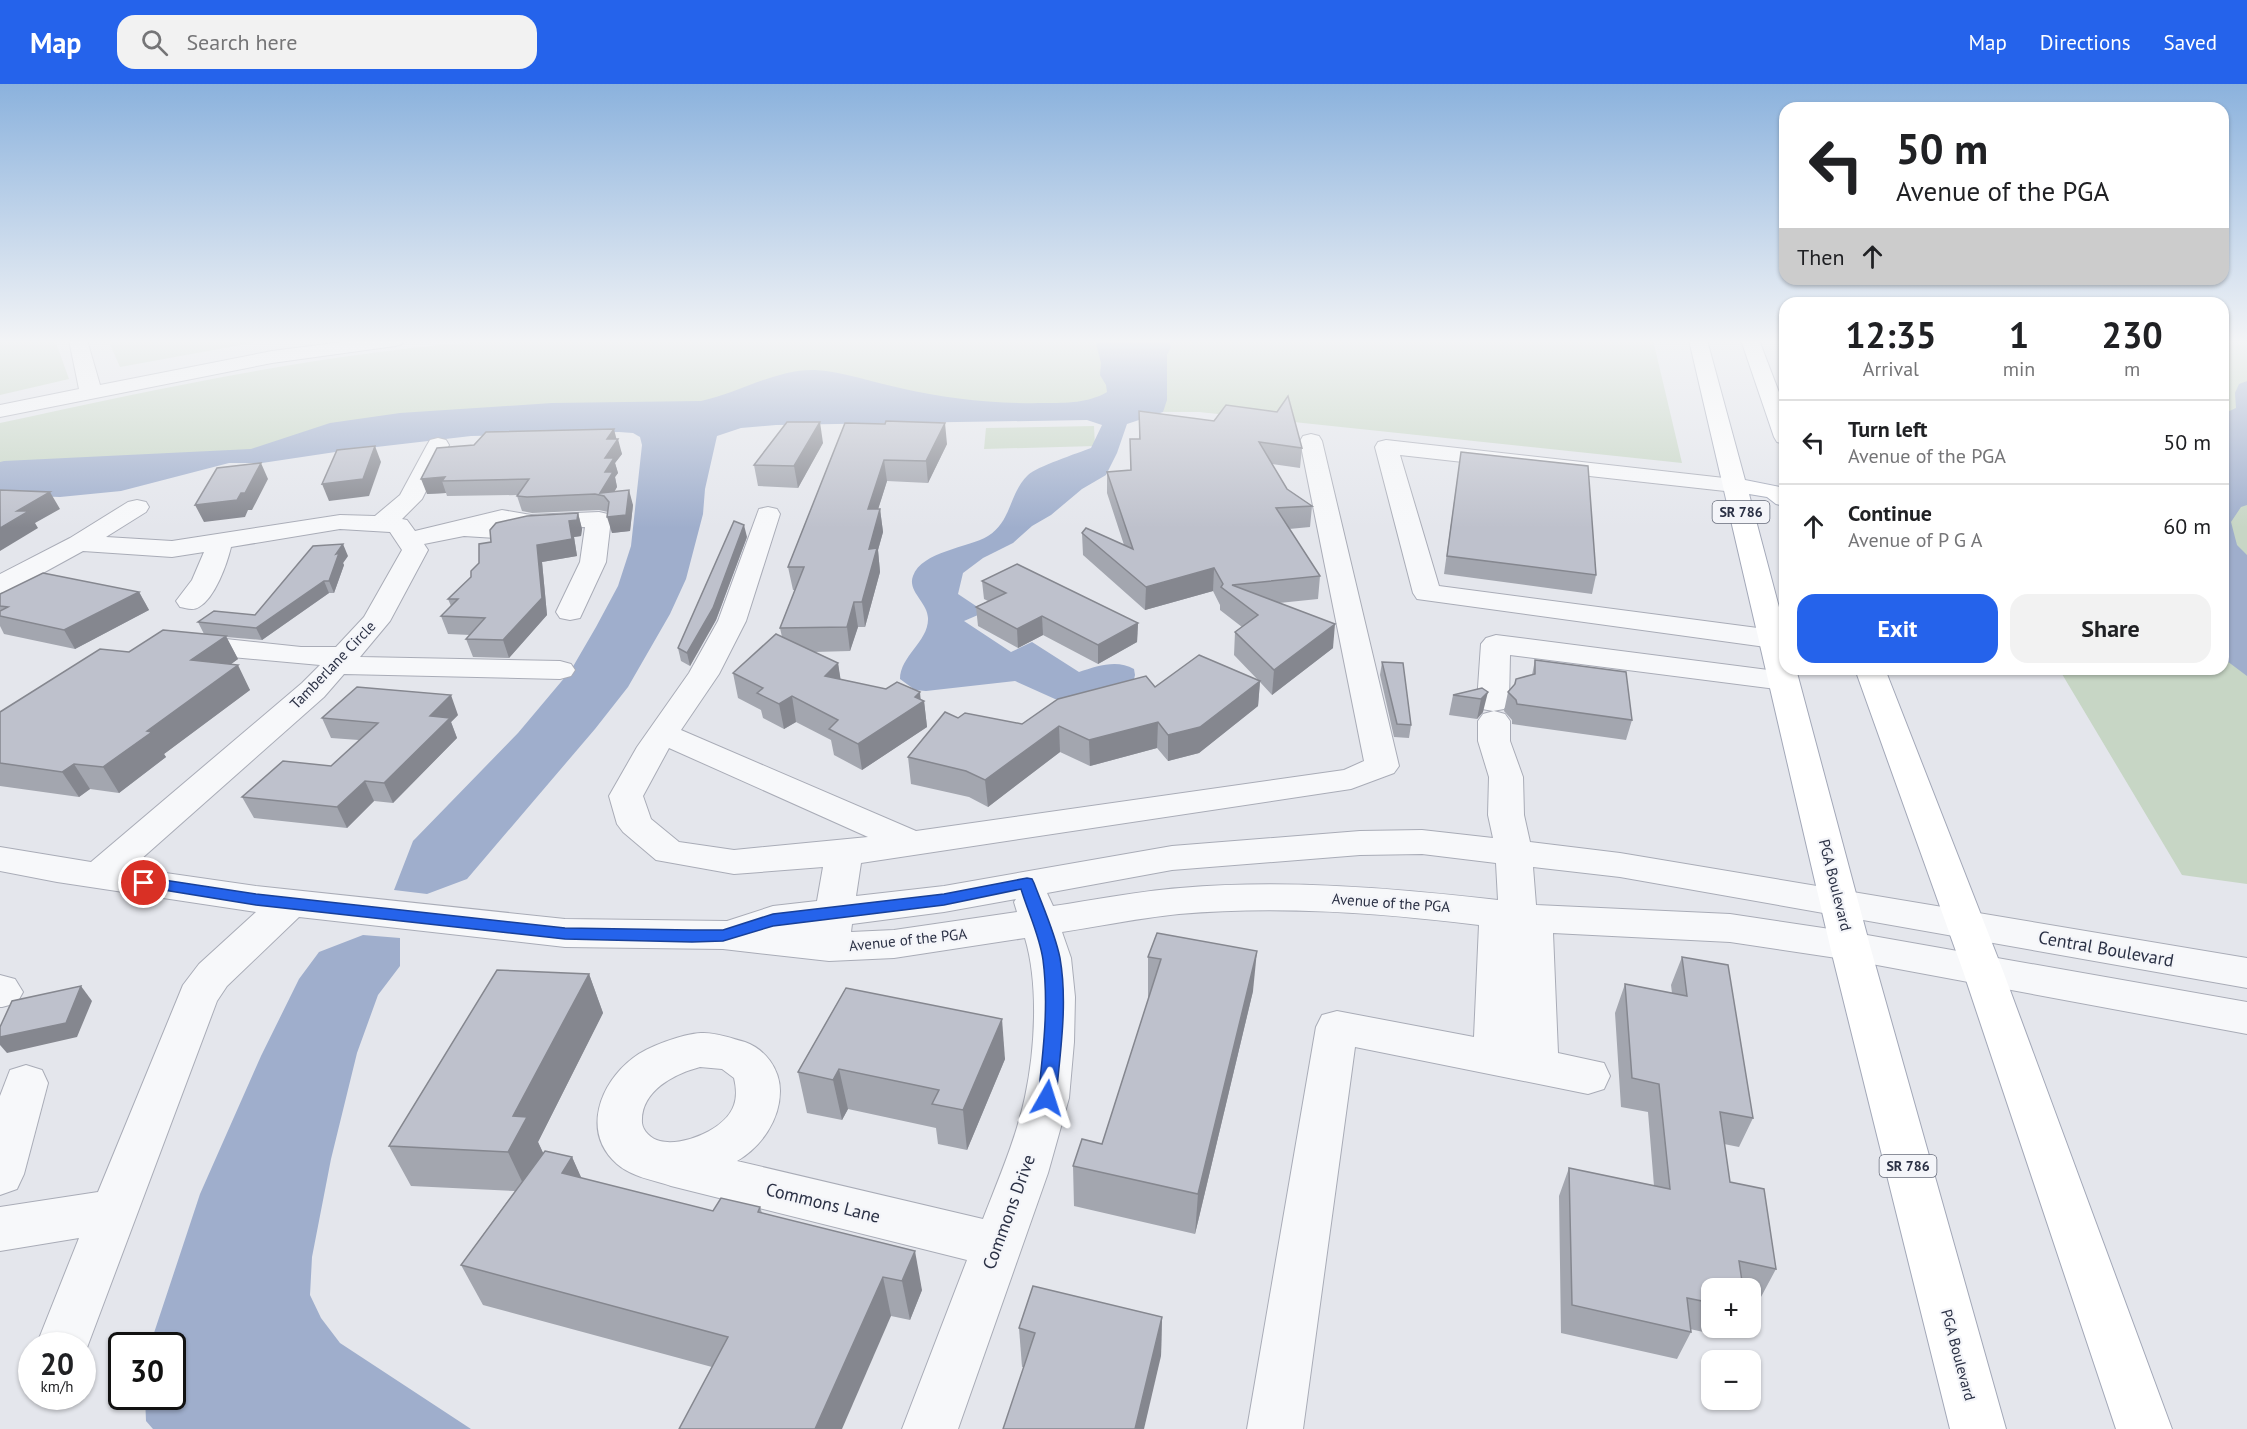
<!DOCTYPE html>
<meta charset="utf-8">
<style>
body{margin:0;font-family:"PT Sans",sans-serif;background:#f2f2f2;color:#202124;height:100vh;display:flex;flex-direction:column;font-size:22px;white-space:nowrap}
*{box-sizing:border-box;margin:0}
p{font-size:20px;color:#757577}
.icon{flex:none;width:33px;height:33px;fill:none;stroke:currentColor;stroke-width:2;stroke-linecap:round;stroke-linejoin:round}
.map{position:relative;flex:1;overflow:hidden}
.details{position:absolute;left:1779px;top:213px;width:450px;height:378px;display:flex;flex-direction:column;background:#fff;border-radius:18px;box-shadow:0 2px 4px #0004}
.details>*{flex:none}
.banner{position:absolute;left:1779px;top:18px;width:450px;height:183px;border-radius:18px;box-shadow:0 2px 4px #0004;background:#fff;color:#202124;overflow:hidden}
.tools{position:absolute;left:1701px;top:1194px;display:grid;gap:12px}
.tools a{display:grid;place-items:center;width:60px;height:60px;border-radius:12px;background:#fff;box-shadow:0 2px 4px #0004;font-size:30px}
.speed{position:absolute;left:18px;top:1248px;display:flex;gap:12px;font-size:30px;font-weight:700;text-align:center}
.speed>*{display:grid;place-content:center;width:78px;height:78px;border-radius:50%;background:#fff;box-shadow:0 2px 4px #0004;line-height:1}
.speed small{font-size:15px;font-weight:400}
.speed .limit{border:3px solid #111;border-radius:9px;background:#fff;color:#111}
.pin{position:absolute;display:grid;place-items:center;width:51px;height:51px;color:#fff;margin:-26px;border:3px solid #fff;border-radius:50%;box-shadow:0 2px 6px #0007}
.me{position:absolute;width:66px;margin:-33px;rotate:6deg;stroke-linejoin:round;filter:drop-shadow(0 0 4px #0008)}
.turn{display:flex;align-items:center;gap:21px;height:126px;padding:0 18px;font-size:27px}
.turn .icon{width:78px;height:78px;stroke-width:2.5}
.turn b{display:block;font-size:42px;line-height:51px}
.then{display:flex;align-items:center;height:57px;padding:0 18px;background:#0003;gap:12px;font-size:22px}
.eta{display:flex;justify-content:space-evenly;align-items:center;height:102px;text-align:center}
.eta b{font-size:36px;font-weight:700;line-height:42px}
.primary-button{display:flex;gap:12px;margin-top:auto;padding:12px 18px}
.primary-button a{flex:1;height:69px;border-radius:18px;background:#2563eb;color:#fff;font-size:24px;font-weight:700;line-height:69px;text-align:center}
.primary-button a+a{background:#f2f2f2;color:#202124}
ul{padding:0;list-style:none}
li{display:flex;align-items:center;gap:18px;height:84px;padding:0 18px;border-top:2px solid #e0e0e0}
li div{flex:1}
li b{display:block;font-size:22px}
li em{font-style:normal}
header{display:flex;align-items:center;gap:36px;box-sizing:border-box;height:84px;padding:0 30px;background:#2563eb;color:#fff}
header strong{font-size:28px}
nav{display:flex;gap:33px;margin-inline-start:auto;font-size:21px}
.search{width:420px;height:54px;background:#f2f2f2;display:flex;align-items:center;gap:15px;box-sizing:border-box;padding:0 21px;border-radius:18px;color:#757577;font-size:22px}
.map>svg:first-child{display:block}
.green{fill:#c7d6c5}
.water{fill:#9faecc}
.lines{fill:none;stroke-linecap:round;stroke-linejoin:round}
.minor-casing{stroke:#a9acb7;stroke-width:2}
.major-casing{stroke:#a3a8b8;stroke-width:2}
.minor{fill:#f7f8fa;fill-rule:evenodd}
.major{fill:#fff;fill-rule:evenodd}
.wall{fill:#a3a6af}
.shaded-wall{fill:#85878f}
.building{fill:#bec1cc;stroke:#85878f;stroke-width:1.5}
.route{fill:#2563eb;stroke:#184099;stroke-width:1.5}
.labels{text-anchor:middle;stroke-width:4.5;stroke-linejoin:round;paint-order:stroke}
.shield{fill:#f4f5f9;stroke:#676c7b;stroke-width:1.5}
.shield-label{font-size:14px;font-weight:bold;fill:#2b3145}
.street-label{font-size:15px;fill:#2b3145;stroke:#f4f5f9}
.near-street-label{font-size:18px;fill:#2b3145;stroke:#f4f5f9}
</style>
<header>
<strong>Map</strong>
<div class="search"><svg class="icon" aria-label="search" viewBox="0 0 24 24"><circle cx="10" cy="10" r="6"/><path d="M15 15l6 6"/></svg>Search here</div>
<nav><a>Map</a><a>Directions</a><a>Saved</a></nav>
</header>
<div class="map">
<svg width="2247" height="1345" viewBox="0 0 2247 1345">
<rect width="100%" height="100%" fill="#e4e6ec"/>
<g class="green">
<polygon points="0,256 55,256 69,295 0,311"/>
<polygon points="108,256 268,256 120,283"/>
<path d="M501,256H1653L1682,379L1199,328L788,327L332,357L0,406V339C165,303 332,267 501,256Z"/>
<polygon points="2223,256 2247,256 2247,800 2182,791 2059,585 2223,585"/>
<polygon points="1094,342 1095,362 984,365 986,344"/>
</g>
<g class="water">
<path d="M1106,256H1160L1169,259L1171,263L1167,271V316L1163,328L1127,340L1117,369L1106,391L1082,405L1051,431L1032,442L1013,459L983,474L963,489L958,510L985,528L964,537L1011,568L1032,558L1079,588C1097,582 1117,575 1134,585L1135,591L1133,600L1069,616L1055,615L1015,597L926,607L915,606L900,595C900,572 929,557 928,534C928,519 907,507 913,492C922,467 968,464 988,452C1012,437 1009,409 1028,391C1036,383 1078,369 1091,364L1102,341L1087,336L776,341L741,344L717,352L705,405L703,430L686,495L670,530L628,603L595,645L467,795L427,810L394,806L413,757L518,649L571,586L596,543L618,502L631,462L642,361L640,353L633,349L619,348L471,352L342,367L262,379H229L121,407L60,413L0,411V378L4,377L251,365L330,339L400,329L552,319L701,317C739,309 776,285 815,286C844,288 872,298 900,304C948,315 996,320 1045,319C1066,319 1089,319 1107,308L1106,301L1100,291L1101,279L1096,260Z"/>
<polygon points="2247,297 2247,421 2241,423 2231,438 2237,461 2247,471 2247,592 2223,574 2223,330 2236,324 2235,309 2239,300"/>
<polygon points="363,851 400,854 400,882 378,911 357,969 331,1075 312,1173 310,1211 321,1234 340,1259 471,1345 153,1345 146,1337 145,1313 172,1312 172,1262 150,1261 200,1110 261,972 299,895 319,868"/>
</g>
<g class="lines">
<defs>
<g id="minor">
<polygon points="69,256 87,256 100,301 272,267 358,256 404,256 402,260 395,262 272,279 0,333 0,321 79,305"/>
<path d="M1311,350L1319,352L1322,357L1399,682L1394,689L1351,705L861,779L856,812L944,802L1172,762L1360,747L1422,746L1493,754L1488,731L1489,693L1478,657V637L1483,630L1494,627L1505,630L1510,637V657L1523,693L1524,731L1530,758L1620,769L2247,874V904L1620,793L1533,783L1536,821L1730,830L1850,848L2247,918V950L1850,876L1730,858L1553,849L1558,969L1604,979L1610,992L1604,1005L1588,1010L1355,963L1303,1345H1247L1316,943L1322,931L1337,927L1474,953L1479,841C1380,829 1279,821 1179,830C1140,834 1101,842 1062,848L1071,874L1075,913L1074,958L1069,1014L1048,1089L958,1345H902L967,1176L671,1102C653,1096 632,1093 617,1080C581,1048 600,999 633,974C647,963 682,950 701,949C715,948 731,954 745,958C765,965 780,985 780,1007C780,1036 761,1063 737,1077L983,1135C998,1096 1016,1055 1025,1013C1035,966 1039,901 1025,854L894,874L829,877L723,865L565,863L299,833L227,902L217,917L82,1277V1262H36L79,1154L0,1167V1123L98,1108L183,901L199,880L256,828L57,798L0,787V763L91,778L302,599L320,581L188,569L178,566L173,560L178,554L188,551L301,563H336L364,533L402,466L390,448L340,445L231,463C227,480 215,514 199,523C193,527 186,524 180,523L176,517L192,496L204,468L172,473L83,467L10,507L0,509V490L70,454L128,418L137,416L146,418L149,423L146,428L106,453L172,457L340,431L375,432L400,411L427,361L430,356L438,354L446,356L449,361L422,415L402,435L407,436L415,447L502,426L531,431L599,428L608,430L611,435L606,478L580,534L570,536L560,534L556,528L580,478L585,443L534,445L496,454L464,452L424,460L428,466L390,537L360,573L560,577L571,580L575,586L571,592L560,595L344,590L324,613L131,784L256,802L565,835L727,837L773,822L817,817L823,783L734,790L656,776L623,748L617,740L609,712L637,663L689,589L718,537L759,425L768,423L777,425L780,430L746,537L719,590L681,646L916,747L1344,686L1364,677L1300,357L1303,352ZM669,664L868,753L734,766L679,758L651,735L643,712ZM1422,770L1496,779L1498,816C1392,804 1286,795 1180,804C1138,807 1095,816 1053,822L1047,809L1172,786L1360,771ZM1016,815L1014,818L1017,828L894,846L851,848L852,840L944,828ZM700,983L722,985L734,994C736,1002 737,1013 734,1021C726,1045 683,1063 660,1057C651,1055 643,1047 642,1039C640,1007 674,990 700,983Z"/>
<polygon points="1386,356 1742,396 1746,401 1742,406 1734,408 1400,371 1439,502 1773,546 1783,549 1785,559 1773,564 1417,515 1413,509 1375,363 1378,358"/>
<polygon points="1496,551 1784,588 1795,591 1799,597 1795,603 1784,606 1510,571 1509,618 1504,625 1493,627 1482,625 1477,618 1481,560 1486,554"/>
<polygon points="0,891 15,895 23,908 17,919 2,923 0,923"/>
<polygon points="26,981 42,986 48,999 24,1090 17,1105 0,1111 0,1012 10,986"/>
</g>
<g id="major">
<polygon points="1689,256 1707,256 1745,396 1785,404 1785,422 1776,420 1767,413 1749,410 1785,546 1785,585 1796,585 1870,862 2006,1345 1950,1345 1830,862"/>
<polygon points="1741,256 1759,256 1785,324 1785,360 1777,358 1774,353"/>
<polygon points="1855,585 1885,585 2003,887 2172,1345 2116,1345 1963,887"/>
</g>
</defs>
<use href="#minor" class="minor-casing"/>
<use href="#major" class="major-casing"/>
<use href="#minor" class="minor"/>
<use href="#major" class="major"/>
</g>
<g class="wall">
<polygon points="1139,327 1302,364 1300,384 1272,380 1287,405 1312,422 1310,443 1289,445 1320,492 1318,515 1279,519 1333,564 1272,611 1260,598 1258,622 1199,669 1168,677 1157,664 1090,682 1060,668 988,723 969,713 911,700 908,673 958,634 1022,640 1155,603 1258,596 1234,571 1235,548 1242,543 1220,526 1220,521 1213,507 1145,526 1083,471 1082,449 1124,461 1107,409 1107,388 1131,386 1130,355 1139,355"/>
<polygon points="845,339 947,360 928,399 887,397 878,425 880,425 883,448 878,466 880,488 865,543 858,543 850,567 814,568 838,579 840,595 924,617 927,643 862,686 834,671 831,656 796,638 784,645 763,634 761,626 738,614 733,589 782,553 780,544 795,506 793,506 788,483"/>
<polygon points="616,355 622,370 615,379 618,389 615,393 617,403 614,408 633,421 630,447 612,449 608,428 599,426 532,429 522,427 517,412 518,411 447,412 446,409 427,410 474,361"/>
<polygon points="823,359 798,404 758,402 754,381"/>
<polygon points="1461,368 1596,491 1592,510 1444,490"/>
<polygon points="578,429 582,445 581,452 574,453 577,472 542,478 547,531 509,574 473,573 466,555 470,551 448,550 441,532 451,522 448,515 471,493 491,458"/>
<polygon points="747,453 716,536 690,582 681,577 678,564"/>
<polygon points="348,472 343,479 344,481 334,509 329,509 262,556 226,553 238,575 231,580 250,606 164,670 166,673 119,709 90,705 79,713 0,702 0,628 129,568 204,550 198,538 255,531"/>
<polygon points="982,497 1138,539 1137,558 1098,580 1043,551 1018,564 978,542 976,523 988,517 984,515"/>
<polygon points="139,508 149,526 75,565 4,550 0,542 0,510"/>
<polygon points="1535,576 1632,636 1626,656 1512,640 1512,636 1504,627 1508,608 1514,601 1516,595 1532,591"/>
<polygon points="1382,578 1411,641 1409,654 1394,653 1380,591"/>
<polygon points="1482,604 1483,628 1477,635 1449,631 1453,611"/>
<polygon points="458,631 451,638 457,654 393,719 374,717 347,744 254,734 242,713 331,682 359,656 331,654 322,634"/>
<polygon points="1157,849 1253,907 1195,1150 1074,1122 1073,1082 1102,1060 1149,913 1148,913 1148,873"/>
<polygon points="1682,873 1753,1034 1739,1063 1724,1060 1730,1098 1776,1185 1761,1213 1750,1211 1750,1204 1712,1204 1712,1244 1736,1244 1730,1254 1690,1245 1691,1248 1677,1275 1561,1249 1559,1112 1569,1084 1654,1102 1648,1028 1621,1023 1615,929 1625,900 1672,909 1671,901"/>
<polygon points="589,890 603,929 538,1058 543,1069 572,1073 581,1094 713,1127 760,1123 762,1129 922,1206 910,1236 891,1232 712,1283 483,1221 461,1181 515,1107 411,1102 389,1062"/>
<polygon points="846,904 1005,975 967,1066 938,1060 936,1044 848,1025 842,1036 807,1029 798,988"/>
<polygon points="1162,1233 1161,1272 1022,1283 1019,1244"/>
</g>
<g class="shaded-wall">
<polygon points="820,338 823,359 798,404 794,382"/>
<polygon points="945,339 947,360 928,399 926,377"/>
<polygon points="614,345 617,357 618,355 622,370 615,379 618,389 615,393 617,403 608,418 604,412 600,409 605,388 607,355"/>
<polygon points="375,362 381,378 369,412 329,417 322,400"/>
<polygon points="884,376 887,397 871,448 868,425"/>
<polygon points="261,379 268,395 252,426 248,426 245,433 204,438 195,421"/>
<polygon points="445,393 442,397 446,409 427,410 421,395"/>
<polygon points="629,406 633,421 630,447 612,449 607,433"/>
<polygon points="50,408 60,425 35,439 38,444 0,467 0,444 17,427"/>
<polygon points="880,425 883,448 878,466 880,488 865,543 862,518 869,465"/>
<polygon points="578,429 582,445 581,452 574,453 577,472 542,478 547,531 509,574 503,556 537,461"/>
<polygon points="744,441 747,453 716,536 690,582 687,569"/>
<polygon points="343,460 348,472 343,479 344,481 334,509 329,497 336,470"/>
<polygon points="1214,484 1213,507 1145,526 1146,503"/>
<polygon points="324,497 329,509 262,556 256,544"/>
<polygon points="139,508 149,526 75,565 64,546"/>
<polygon points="854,518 858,543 850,567 847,543"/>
<polygon points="1042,532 1043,551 1018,564 1017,545"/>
<polygon points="1138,539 1137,558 1098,580 1098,561"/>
<polygon points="1335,540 1333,564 1272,611 1274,586"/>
<polygon points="226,552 238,575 204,600 191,576"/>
<polygon points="838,579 842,604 825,592"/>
<polygon points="238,581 250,606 164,670 166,673 119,709 103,683 147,647"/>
<polygon points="1260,597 1258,622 1199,669 1168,677 1168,651"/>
<polygon points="920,608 921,619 924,617 927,643 862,686 858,660 915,613"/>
<polygon points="1488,608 1483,628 1477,635 1481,615"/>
<polygon points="451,611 458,631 451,638 457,654 393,719 384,699 430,632"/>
<polygon points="792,612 796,638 784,645 779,620"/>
<polygon points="1158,638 1157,664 1090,682 1089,656"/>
<polygon points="1059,642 1060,668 988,723 985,696"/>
<polygon points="74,680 90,705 79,713 62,688"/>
<polygon points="365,697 374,717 347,744 337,723"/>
<polygon points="1257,867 1253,907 1195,1150 1198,1110"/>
<polygon points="589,890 603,929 538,1058 545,1073 527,1108 508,1068 513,1032"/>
<polygon points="81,902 92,917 77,953 7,969 0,961 0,953"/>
<polygon points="1002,935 1005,975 967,1066 963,1026"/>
<polygon points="839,985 848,1025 842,1036 833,996"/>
<polygon points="572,1073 590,1113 562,1089"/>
<polygon points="915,1167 922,1206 910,1236 902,1197"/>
<polygon points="883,1193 891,1232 842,1345 815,1345"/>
<polygon points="1162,1233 1161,1272 1144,1345 1135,1345"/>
</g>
<g class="building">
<polygon points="1288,312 1302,364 1259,358 1287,405 1312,422 1276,424 1320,492 1232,501 1335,540 1274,586 1235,548 1258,531 1221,503 1223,500 1214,484 1146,503 1082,449 1086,444 1133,465 1107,388 1131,386 1130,355 1140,355 1139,327 1214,337 1226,321 1277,328"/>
<polygon points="886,337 945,339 926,377 884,376 868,425 880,425 869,465 877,464 862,518 854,518 847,543 780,544 804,483 788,483 845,339 885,340"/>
<polygon points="787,338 820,338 794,382 754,381"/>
<polygon points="614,345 607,355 618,355 605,374 614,374 605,388 613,388 600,409 629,406 626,431 607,433 609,418 604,412 595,410 527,413 517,412 529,395 442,397 445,393 421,395 437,364 474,361 486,348"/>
<polygon points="375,362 363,395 322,400 337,366"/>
<polygon points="1461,368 1588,382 1596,491 1447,472"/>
<polygon points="261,379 245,409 241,409 237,416 195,421 217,384"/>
<polygon points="0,406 50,408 17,427 29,427 0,444"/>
<polygon points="578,429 577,436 569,437 572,455 537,461 542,514 503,556 466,555 485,534 441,532 458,515 448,515 471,493 471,487 479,479 479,460 491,458 490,446 496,439 527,432"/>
<polygon points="734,437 744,441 713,524 687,569 678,564"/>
<polygon points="343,460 336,470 339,469 329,497 324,497 256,544 198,538 214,527 255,531 313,462"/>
<polygon points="1017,480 1138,539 1098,561 1042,532 1017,545 976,523 1006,509 982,497"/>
<polygon points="43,489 139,508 64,546 0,532 0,527 8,523 0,522 0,510"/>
<polygon points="163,546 226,552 191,576 238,581 147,647 152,648 103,683 74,680 62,688 0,679 0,628 100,565 129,568"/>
<polygon points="776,550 838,579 825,592 886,605 897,598 920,608 915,613 924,617 858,660 829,645 838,636 792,612 779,620 757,609 763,604 733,589"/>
<polygon points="1199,571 1260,597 1200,643 1168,651 1158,638 1089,656 1059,642 985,696 966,687 908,673 945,628 958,634 965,629 1022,640 1058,615 1146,592 1155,603"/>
<polygon points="1535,576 1626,588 1632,636 1517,620 1516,616 1508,608 1515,600 1516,595 1535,590"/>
<polygon points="1382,578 1403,579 1411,641 1397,640"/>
<polygon points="357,603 451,611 430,632 450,634 384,699 365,697 337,723 242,713 283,677 331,682 378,639 322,634"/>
<polygon points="1482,604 1488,608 1481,615 1453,611"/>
<polygon points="1157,849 1257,867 1198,1110 1073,1082 1082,1055 1102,1060 1161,875 1148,873"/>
<polygon points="1682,873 1728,881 1753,1034 1720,1028 1730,1098 1764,1105 1776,1185 1739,1177 1743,1204 1712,1204 1712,1219 1687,1214 1691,1248 1572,1221 1569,1084 1670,1105 1659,1000 1632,994 1625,900 1687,912"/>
<polygon points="497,886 589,890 513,1032 527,1033 508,1068 389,1062"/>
<polygon points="81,902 66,939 0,953 0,943 12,917"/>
<polygon points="846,904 1002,935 963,1026 932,1020 939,1006 839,985 833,996 798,988"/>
<polygon points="545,1067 572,1073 562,1089 713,1127 721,1114 760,1123 758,1128 915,1167 902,1197 883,1193 815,1345 679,1345 728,1253 461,1181"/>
<polygon points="1033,1202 1162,1233 1135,1345 1003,1345 1035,1249 1019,1244"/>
</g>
<linearGradient id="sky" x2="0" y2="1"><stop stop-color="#8bb2dd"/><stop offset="0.58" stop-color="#f3f4f6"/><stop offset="1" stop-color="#f3f4f6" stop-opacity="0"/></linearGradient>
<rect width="2247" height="444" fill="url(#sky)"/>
<path class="route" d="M144,793L256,810L565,844L692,846H723L773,830L944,810L1027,794L1032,795L1034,799C1043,823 1055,849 1060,874C1068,920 1060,969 1056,1014L1053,1020L1047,1022L1040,1020L1038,1014C1043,969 1049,922 1043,876C1040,853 1028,828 1021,805L944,821L773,842L723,857L692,858L565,855L256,821L139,802L136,799L139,795Z"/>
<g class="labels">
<g class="shield">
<rect x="1712.5" y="417" width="57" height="22" rx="4.5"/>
<rect x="1879.5" y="1071" width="57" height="22" rx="4.5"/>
</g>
<g class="shield-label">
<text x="1741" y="433">SR 786</text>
<text x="1908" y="1087">SR 786</text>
</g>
<g class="street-label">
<text transform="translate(333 581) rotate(-46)" y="5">Tamberlane Circle</text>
<text transform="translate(1835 801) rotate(76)" y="5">PGA Boulevard</text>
<text transform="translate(1391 819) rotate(4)" y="5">Avenue of the PGA</text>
<text transform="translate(908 856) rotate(-6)" y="5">Avenue of the PGA</text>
<text transform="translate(1958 1271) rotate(75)" y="5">PGA Boulevard</text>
</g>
<g class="near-street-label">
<text transform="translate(2106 865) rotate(10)" y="6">Central Boulevard</text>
<text transform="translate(823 1119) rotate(14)" y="6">Commons Lane</text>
<text transform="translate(1009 1128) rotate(-70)" y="6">Commons Drive</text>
</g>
</g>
</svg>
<div class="tools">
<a>+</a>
<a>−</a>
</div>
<div class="speed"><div>20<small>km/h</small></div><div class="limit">30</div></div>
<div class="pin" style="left:144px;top:799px;background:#d93025"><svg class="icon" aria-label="arrive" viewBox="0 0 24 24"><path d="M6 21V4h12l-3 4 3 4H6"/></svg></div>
<svg class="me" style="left:1047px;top:1014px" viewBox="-20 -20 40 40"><path d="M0-17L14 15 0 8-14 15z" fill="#2563eb" stroke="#fff" stroke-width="4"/></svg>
<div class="banner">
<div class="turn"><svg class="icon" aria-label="left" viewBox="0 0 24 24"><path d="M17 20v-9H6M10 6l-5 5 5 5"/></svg><div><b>50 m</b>Avenue of the PGA</div></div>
<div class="then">Then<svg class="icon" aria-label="ahead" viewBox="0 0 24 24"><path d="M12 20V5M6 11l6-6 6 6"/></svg></div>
</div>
<section class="details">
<div class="eta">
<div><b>12:35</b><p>Arrival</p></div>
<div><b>1</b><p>min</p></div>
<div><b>230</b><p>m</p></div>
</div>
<ul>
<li><svg class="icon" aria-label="left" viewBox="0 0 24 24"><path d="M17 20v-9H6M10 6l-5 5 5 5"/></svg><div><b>Turn left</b><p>Avenue of the PGA</p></div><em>50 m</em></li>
<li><svg class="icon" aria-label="ahead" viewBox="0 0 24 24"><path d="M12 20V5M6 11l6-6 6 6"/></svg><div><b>Continue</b><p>Avenue of P G A</p></div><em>60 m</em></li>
</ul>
<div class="primary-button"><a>Exit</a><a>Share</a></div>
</section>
</div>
